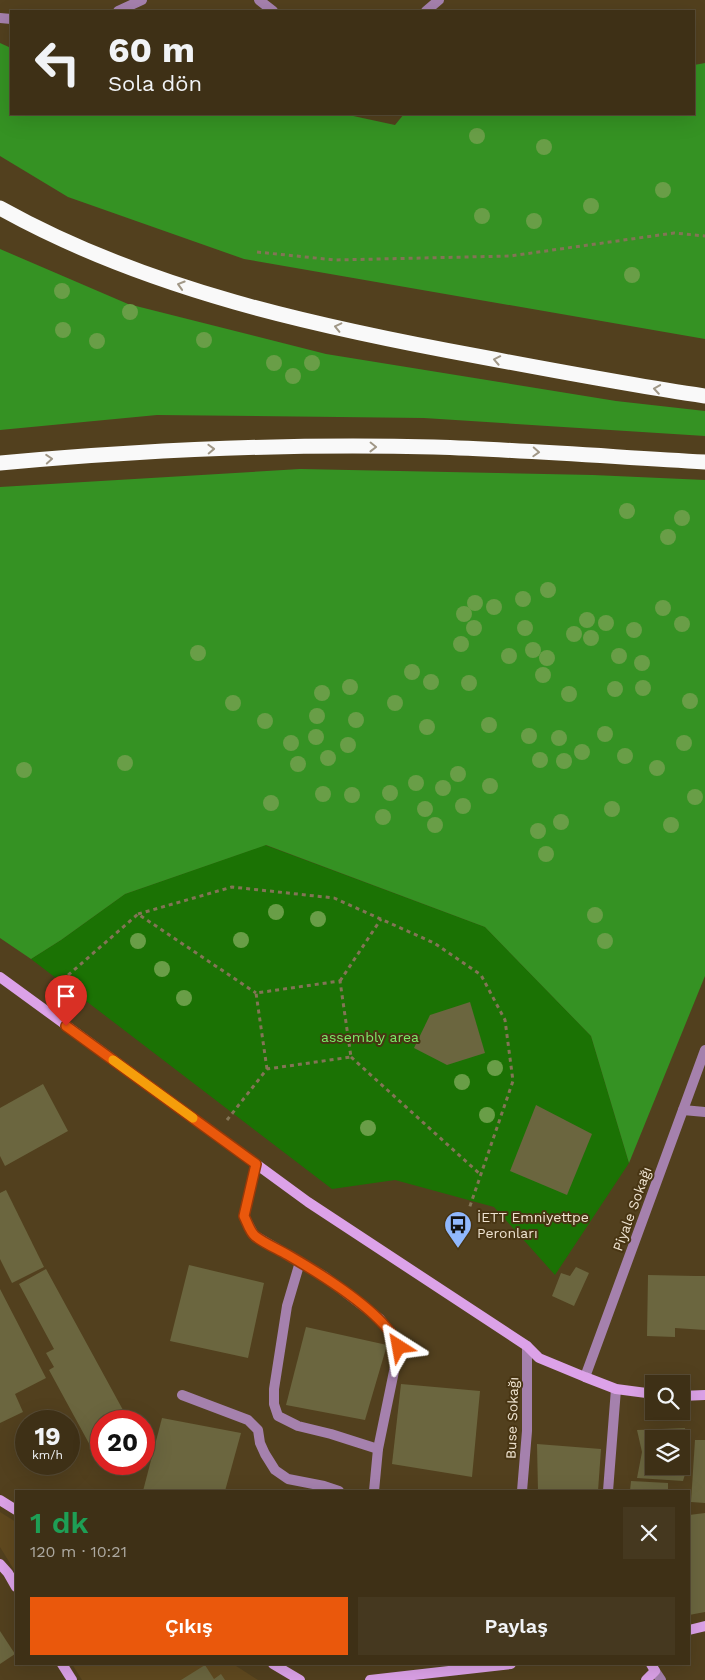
<!DOCTYPE html>
<html lang="tr">
<meta charset="utf-8">
<style>
body{margin:0;font-family:"Work Sans",sans-serif;background:#45381f;color:#f1f3f6;height:100vh;display:flex;flex-direction:column;font-size:19px;white-space:nowrap}
*{box-sizing:border-box;margin:0}
p{font-size:16px;color:#ada9a1}
.icon{flex:none;width:28px;height:28px;fill:none;stroke:currentColor;stroke-width:2;stroke-linecap:round;stroke-linejoin:round}
.map{position:relative;flex:1;overflow:hidden}
.sheet{position:absolute;left:15px;top:1490px;width:675px;height:175px;display:flex;flex-direction:column;background:#3e3016;border-radius:0px;box-shadow:0 5px 20px #0002,0 0 0 1px #574b35}
.sheet>*{flex:none}
.guide{position:absolute;left:10px;top:10px;width:685px;height:105px;border-radius:0px;box-shadow:0 5px 20px #0002,0 0 0 1px #574b35;background:#3e3016;color:#f1f3f6;overflow:hidden}
.controls{position:absolute;left:645px;top:1375px;display:grid;gap:10px}
.controls a{display:grid;place-items:center;width:45px;height:45px;border-radius:0px;background:#3e3016;box-shadow:0 5px 20px #0002,0 0 0 1px #574b35;font-size:25px}
.speed{position:absolute;left:15px;top:1410px;display:flex;gap:10px;font-size:25px;font-weight:700;text-align:center}
.speed>*{display:grid;place-content:center;width:65px;height:65px;border-radius:50%;background:#3e3016;box-shadow:0 5px 20px #0002,0 0 0 1px #574b35;line-height:1}
.speed small{font-size:12px;font-weight:400}
.speed .limit{border:8px solid #d22;background:#fff;color:#111}
.pin{position:absolute;display:grid;place-items:center;width:42px;height:42px;color:#fff;margin:-51px -21px;border-radius:50% 50% 50% 0;rotate:-45deg;box-shadow:0 0 5px #0007}
.pin .icon{rotate:45deg}
.me{position:absolute;width:55px;margin:-28px;rotate:326deg;stroke-linejoin:round;filter:drop-shadow(0 0 4px #0008)}
.turn{display:flex;align-items:center;gap:18px;height:105px;padding:0 15px;font-size:22px}
.turn .icon{width:65px;height:65px;stroke-width:2.5}
.turn b{display:block;font-size:35px;line-height:42px}
.round{display:grid;place-items:center;flex:none;width:52px;height:52px;border-radius:0px;background:#45381f}
.head{display:flex;align-items:center;justify-content:space-between;height:85px;padding:0 15px}
h1{font-size:30px;font-weight:600;line-height:38px;color:#1e9e55}
.cta{display:flex;gap:10px;margin-top:auto;padding:10px 15px}
.cta a{flex:1;height:58px;border-radius:0px;background:#ea580c;color:#fff;font-size:20px;font-weight:600;line-height:58px;text-align:center}
.cta a+a{background:#45381f;color:#f1f3f6}
.map>svg:first-child{display:block}
.built{fill:#60491f}
.green{fill:#1b7204}
.forest{fill:#359223}
.building{fill:#6b663f;fill-rule:evenodd}
.lines{fill:none;stroke-linecap:round;stroke-linejoin:round}
.path{stroke:#837456;stroke-width:3;stroke-dasharray:4 4;stroke-linecap:butt}
.lane{stroke:#a581ad;stroke-width:10}
.street{stroke:#a581ad;stroke-width:10}
.secondary{stroke:#dca2e8;stroke-width:10}
.highway{stroke:#f9f9f9;stroke-width:15}
.tree{fill:#699e47}
.oneway{stroke:#a09786}
.route-casing{stroke:#983908;stroke-width:12}
.route{stroke:#ea580c;stroke-width:9}
.slow{stroke:#f59e0b;stroke-width:9}
.labels{text-anchor:middle;stroke-width:4;stroke-linejoin:round;paint-order:stroke}
.park-label{font-size:14px;fill:#7ceb68;stroke:#483513}
.street-label{font-size:14px;fill:#efe4d1;stroke:#483513}
.poi-label{font-size:14px;fill:#efe4d1;stroke:#483513;text-anchor:start}
</style>
<div class="map">
<svg width="705" height="1680" viewBox="0 0 705 1680">
<rect width="100%" height="100%" fill="#52401e"/>
<g class="built">
<polygon points="0,1512 16,1522 16,1573 0,1547"/>
<polygon points="72,1664 233,1664 258,1680 82,1680"/>
</g>
<polygon class="green" points="265,845 485,927 591,1036 629,1163 555,1275 494,1207 395,1180 332,1189 31,959 61,940 125,894"/>
<g class="forest">
<polygon points="0,43 11,48 11,114 344,114 395,125 404,114 694,114 694,65 705,63 705,339 244,259 68,197 0,156"/>
<polygon points="0,249 128,304 326,354 616,401 705,411 705,436 424,418 157,415 0,430"/>
<polygon points="300,469 593,475 705,480 705,976 629,1163 591,1036 485,927 266,845 125,894 61,940 31,959 0,938 0,487"/>
</g>
<g class="building">
<polygon points="470,1002 485,1053 447,1065 414,1048 430,1015"/>
<polygon points="43,1084 68,1131 5,1166 0,1156 0,1108"/>
<polygon points="536,1105 592,1134 567,1195 510,1171"/>
<polygon points="6,1190 44,1267 12,1283 0,1259 0,1193"/>
<polygon points="189,1265 264,1283 248,1358 170,1341"/>
<polygon points="576,1267 589,1273 574,1306 552,1296 561,1273 570,1276"/>
<polygon points="46,1269 129,1421 101,1421 101,1458 98,1460 49,1370 54,1367 46,1353 54,1349 19,1284"/>
<polygon points="648,1275 696,1276 695,1323 696,1276 705,1276 705,1330 675,1328 675,1337 647,1336"/>
<polygon points="0,1289 46,1378 15,1394 23,1412 0,1423"/>
<polygon points="306,1327 387,1345 365,1420 286,1405"/>
<polygon points="401,1384 480,1391 472,1477 392,1464"/>
<polygon points="162,1418 241,1433 225,1491 143,1491"/>
<path d="M685,1428L690,1458L683,1481L637,1478L642,1452L637,1430ZM654,1439H681V1466H654Z"/>
<polygon points="695,1440 705,1440 705,1503 691,1502"/>
<polygon points="537,1444 601,1449 598,1491 538,1491"/>
<polygon points="631,1481 668,1483 668,1491 630,1491"/>
<polygon points="705,1513 705,1612 689,1615 689,1515"/>
<polygon points="0,1631 15,1654 0,1664"/>
<polygon points="205,1665 214,1679 221,1674 225,1680 181,1680"/>
</g>
<g class="lines">
<g class="path">
<polyline points="257,252 335,260 510,256 674,233 705,236"/>
<polyline points="138,914 232,887 334,898 434,943 481,975 505,1020 513,1081 469,1209"/>
<polyline points="340,981 381,919"/>
<polyline points="50,991 138,914 256,993"/>
<polyline points="351,1057 481,1175"/>
<polyline points="227,1120 267,1069 351,1057 340,981 256,993 267,1069"/>
</g>
<g class="lane">
<polyline points="259,0 273,11"/>
<polyline points="118,11 142,0"/>
<polyline points="426,11 439,0"/>
<polyline points="0,18 11,19"/>
<polyline points="256,1165 244,1216 254,1235 324,1276 380,1319 397,1341 399,1347 378,1449 374,1491"/>
<polyline points="300,1262 287,1306 274,1389 274,1404 278,1416 298,1426 331,1434 378,1449"/>
<polyline points="182,1395 248,1420 258,1430 260,1443 265,1454 275,1470 288,1479 324,1486 339,1491"/>
</g>
<g class="street">
<polyline points="683,1110 705,1112"/>
<polyline points="585,1377 705,1050"/>
<polyline points="522,1491 527,1431 527,1346"/>
<polyline points="608,1491 616,1389"/>
<polyline points="655,1671 661,1680"/>
</g>
<g class="secondary">
<polyline points="0,977 308,1202 527,1346 539,1358 585,1377 616,1389 654,1394"/>
<polyline points="681,1396 705,1395"/>
<polyline points="0,1500 16,1510"/>
<polyline points="0,1564 8,1573 16,1587"/>
<polyline points="689,1630 705,1626"/>
<polyline points="62,1664 72,1680"/>
<polyline points="273,1664 300,1680"/>
<polyline points="370,1680 511,1664"/>
<polyline points="646,1680 655,1671 651,1664"/>
</g>
<g class="highway">
<path d="M0,208C147,290 318,327 482,357C556,371 630,385 705,396"/>
<path d="M0,463C144,450 289,443 434,447C524,450 615,457 705,462"/>
</g>
</g>
<g class="tree">
<circle cx="477" cy="136" r="8"/>
<circle cx="544" cy="147" r="8"/>
<circle cx="663" cy="190" r="8"/>
<circle cx="591" cy="206" r="8"/>
<circle cx="482" cy="216" r="8"/>
<circle cx="534" cy="221" r="8"/>
<circle cx="632" cy="275" r="8"/>
<circle cx="62" cy="291" r="8"/>
<circle cx="130" cy="312" r="8"/>
<circle cx="63" cy="330" r="8"/>
<circle cx="204" cy="340" r="8"/>
<circle cx="97" cy="341" r="8"/>
<circle cx="274" cy="363" r="8"/>
<circle cx="312" cy="363" r="8"/>
<circle cx="293" cy="376" r="8"/>
<circle cx="627" cy="511" r="8"/>
<circle cx="682" cy="518" r="8"/>
<circle cx="668" cy="537" r="8"/>
<circle cx="548" cy="590" r="8"/>
<circle cx="523" cy="599" r="8"/>
<circle cx="475" cy="603" r="8"/>
<circle cx="494" cy="607" r="8"/>
<circle cx="663" cy="608" r="8"/>
<circle cx="464" cy="614" r="8"/>
<circle cx="587" cy="620" r="8"/>
<circle cx="606" cy="623" r="8"/>
<circle cx="682" cy="624" r="8"/>
<circle cx="474" cy="628" r="8"/>
<circle cx="525" cy="628" r="8"/>
<circle cx="634" cy="630" r="8"/>
<circle cx="574" cy="634" r="8"/>
<circle cx="591" cy="638" r="8"/>
<circle cx="461" cy="644" r="8"/>
<circle cx="533" cy="650" r="8"/>
<circle cx="198" cy="653" r="8"/>
<circle cx="509" cy="656" r="8"/>
<circle cx="619" cy="656" r="8"/>
<circle cx="547" cy="658" r="8"/>
<circle cx="642" cy="663" r="8"/>
<circle cx="412" cy="672" r="8"/>
<circle cx="543" cy="675" r="8"/>
<circle cx="431" cy="682" r="8"/>
<circle cx="469" cy="683" r="8"/>
<circle cx="350" cy="687" r="8"/>
<circle cx="643" cy="688" r="8"/>
<circle cx="615" cy="689" r="8"/>
<circle cx="322" cy="693" r="8"/>
<circle cx="569" cy="694" r="8"/>
<circle cx="690" cy="701" r="8"/>
<circle cx="233" cy="703" r="8"/>
<circle cx="395" cy="703" r="8"/>
<circle cx="317" cy="716" r="8"/>
<circle cx="356" cy="720" r="8"/>
<circle cx="265" cy="721" r="8"/>
<circle cx="489" cy="725" r="8"/>
<circle cx="427" cy="727" r="8"/>
<circle cx="605" cy="734" r="8"/>
<circle cx="529" cy="736" r="8"/>
<circle cx="316" cy="737" r="8"/>
<circle cx="559" cy="738" r="8"/>
<circle cx="291" cy="743" r="8"/>
<circle cx="684" cy="743" r="8"/>
<circle cx="348" cy="745" r="8"/>
<circle cx="582" cy="752" r="8"/>
<circle cx="625" cy="756" r="8"/>
<circle cx="328" cy="758" r="8"/>
<circle cx="540" cy="760" r="8"/>
<circle cx="564" cy="761" r="8"/>
<circle cx="125" cy="763" r="8"/>
<circle cx="298" cy="764" r="8"/>
<circle cx="657" cy="768" r="8"/>
<circle cx="24" cy="770" r="8"/>
<circle cx="458" cy="774" r="8"/>
<circle cx="416" cy="783" r="8"/>
<circle cx="490" cy="786" r="8"/>
<circle cx="443" cy="788" r="8"/>
<circle cx="390" cy="793" r="8"/>
<circle cx="323" cy="794" r="8"/>
<circle cx="352" cy="795" r="8"/>
<circle cx="695" cy="797" r="8"/>
<circle cx="271" cy="803" r="8"/>
<circle cx="463" cy="806" r="8"/>
<circle cx="425" cy="809" r="8"/>
<circle cx="612" cy="809" r="8"/>
<circle cx="383" cy="817" r="8"/>
<circle cx="561" cy="822" r="8"/>
<circle cx="435" cy="825" r="8"/>
<circle cx="671" cy="825" r="8"/>
<circle cx="538" cy="831" r="8"/>
<circle cx="546" cy="854" r="8"/>
<circle cx="276" cy="912" r="8"/>
<circle cx="595" cy="915" r="8"/>
<circle cx="318" cy="919" r="8"/>
<circle cx="241" cy="940" r="8"/>
<circle cx="138" cy="941" r="8"/>
<circle cx="605" cy="941" r="8"/>
<circle cx="162" cy="969" r="8"/>
<circle cx="184" cy="998" r="8"/>
<circle cx="495" cy="1068" r="8"/>
<circle cx="462" cy="1082" r="8"/>
<circle cx="487" cy="1115" r="8"/>
<circle cx="368" cy="1128" r="8"/>
</g>
<defs><path id="oneway-chevron" d="M-2-3.5L2.5 0L-2 3.5" fill="none" stroke-width="1.6" stroke-linecap="round" stroke-linejoin="round" transform="scale(1.25)"/></defs>
<g class="oneway">
<use href="#oneway-chevron" transform="translate(181 285) rotate(-163)"/>
<use href="#oneway-chevron" transform="translate(338 327) rotate(-167)"/>
<use href="#oneway-chevron" transform="translate(497 360) rotate(-169)"/>
<use href="#oneway-chevron" transform="translate(657 389) rotate(-171)"/>
<use href="#oneway-chevron" transform="translate(373 447) rotate(1)"/>
<use href="#oneway-chevron" transform="translate(211 449) rotate(-2)"/>
<use href="#oneway-chevron" transform="translate(536 452) rotate(3)"/>
<use href="#oneway-chevron" transform="translate(49 459) rotate(-4)"/>
</g>
<g class="lines">
<defs>
<path id="route" d="M66,1026L256,1164L244,1216C247,1222 250,1232 255,1236C265,1244 278,1249 288,1255C319,1273 386,1314 399,1347"/>
</defs>
<use href="#route" class="route-casing"/>
<use href="#route" class="route"/>
<polyline class="slow" points="113,1060 193,1118"/>
</g>
<defs>
<symbol id="bus-pin" viewBox="-11 -11 22 30"><path d="M0 17L-7.5 6A9.5 9.5 0 1 1 7.5 6Z" fill="#90b8fd" stroke="#483513"/><path d="M-5-6H5V4H4V6H2V4H-2V6H-4V4H-5ZM-3.5-4V0h7V-4ZM-3.5 1.2v1.5H-2V1.2ZM2 1.2v1.5H3.5V1.2Z" fill="#111"/></symbol>
</defs>
<g fill-rule="evenodd">
<use href="#bus-pin" x="442" y="1209" width="32" height="43"/>
</g>
<g class="labels">
<g class="park-label">
<text x="370" y="1042">assembly area</text>
</g>
<g class="street-label">
<text transform="translate(632 1209) rotate(-70)" y="5">Piyale Sokağı</text>
<text transform="translate(512 1418) rotate(-88)" y="5">Buse Sokağı</text>
</g>
<g class="poi-label">
<text x="477" y="1222">İETT Emniyettpe<tspan x="477" dy="16">Peronları</tspan></text>
</g>
</g>
</svg>
<div class="controls">
<a><svg class="icon" aria-label="search" viewBox="0 0 24 24"><circle cx="10" cy="10" r="6"/><path d="M15 15l6 6"/></svg></a>
<a><svg class="icon" aria-label="layers" viewBox="0 0 24 24"><path d="M12 4l9 5-9 5-9-5zM3 14l9 5 9-5"/></svg></a>
</div>
<div class="speed"><div>19<small>km/h</small></div><div class="limit">20</div></div>
<div class="pin" style="left:66px;top:1026px;background:#d93025"><svg class="icon" aria-label="arrive" viewBox="0 0 24 24"><path d="M6 21V4h12l-3 4 3 4H6"/></svg></div>
<svg class="me" style="left:399px;top:1347px" viewBox="-20 -20 40 40"><path d="M0-17L14 15 0 8-14 15z" fill="#ea580c" stroke="#fff" stroke-width="4"/></svg>
<div class="guide">
<div class="turn"><svg class="icon" aria-label="left" viewBox="0 0 24 24"><path d="M17 20v-9H6M10 6l-5 5 5 5"/></svg><div><b>60 m</b>Sola dön</div></div>
</div>
<section class="sheet">
<div class="head"><div><h1>1 dk</h1><p>120 m · 10:21</p></div><a class="round"><svg class="icon" aria-label="close" viewBox="0 0 24 24"><path d="M6 6l12 12M18 6L6 18"/></svg></a></div>
<div class="cta"><a>Çıkış</a><a>Paylaş</a></div>
</section>
</div>
